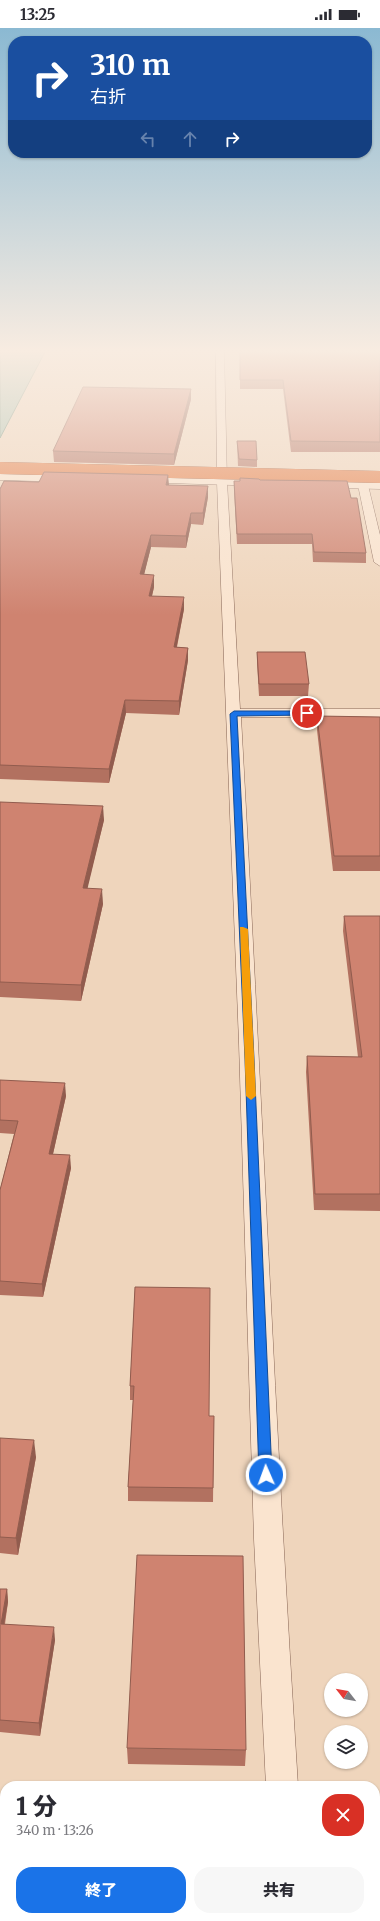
<!DOCTYPE html>
<html lang="ja">
<meta charset="utf-8">
<style>
body{margin:0;font-family:Merriweather,"Noto Sans JP",serif;background:#f7f7f7;color:#2b2b33;height:100vh;display:flex;flex-direction:column;font-size:15px;white-space:nowrap}
*{box-sizing:border-box;margin:0}
p{font-size:13px;color:#7c7c81}
.icon{flex:none;width:22px;height:22px;fill:none;stroke:currentColor;stroke-width:2;stroke-linecap:round;stroke-linejoin:round}
.map{position:relative;flex:1;overflow:hidden}
.sheet{position:absolute;left:0px;top:1753px;width:380px;height:140px;display:flex;flex-direction:column;background:#fff;border-radius:16px 16px 0 0;box-shadow:0 1px 3px #0004}
.sheet>*{flex:none}
.banner{position:absolute;left:8px;top:8px;width:364px;height:122px;border-radius:16px;box-shadow:0 1px 3px #0004;background:#1a4fa0;color:#fff;overflow:hidden}
.needle{width:26px;rotate:301deg}
.tools{position:absolute;left:324px;top:1645px;display:grid;gap:8px}
.tools a{display:grid;place-items:center;width:44px;height:44px;border-radius:50%;background:#fff;box-shadow:0 1px 3px #0004;font-size:20px}
.pin{position:absolute;display:grid;place-items:center;width:34px;height:34px;color:#fff;margin:-17px;border:2px solid #fff;border-radius:50%;box-shadow:0 1px 4px #0007}
.me{position:absolute;width:44px;margin:-22px;rotate:358deg;stroke-linejoin:round;filter:drop-shadow(0 0 3px #0008)}
.turn{display:flex;align-items:center;gap:14px;height:84px;padding:0 16px;font-size:18px}
.turn .icon{width:52px;height:52px;stroke-width:2.5}
.turn b{display:block;font-size:28px;line-height:34px}
.lanes{display:flex;align-items:center;height:38px;padding:0 16px;background:#0003;justify-content:center;gap:20px;direction:ltr}
.lanes .off{opacity:.35}
.round{display:grid;place-items:center;flex:none;width:42px;height:42px;border-radius:16px;background:#f7f7f7}
.headline{display:flex;align-items:center;justify-content:space-between;height:68px;padding:0 16px}
h1{font-size:24px;font-weight:800;line-height:30px}
.action{display:flex;gap:8px;margin-top:auto;padding:8px 16px}
.action a{flex:1;height:46px;border-radius:16px;background:#1a73e8;color:#fff;font-size:16px;font-weight:800;line-height:46px;text-align:center}
.action a+a{background:#f7f7f7;color:#2b2b33}
.status{display:flex;justify-content:space-between;align-items:center;height:28px;padding:0 20px;background:#fff;direction:ltr}
.status svg{height:11px;fill:currentColor}
.map>svg:first-child{display:block}
.water{fill:#a0c0b0;stroke:#688e7c}
.lines{fill:none;stroke-linecap:round;stroke-linejoin:round}
.minor-casing{stroke:#876555;stroke-width:1}
.tertiary-casing{stroke:#876555;stroke-width:1}
.minor{fill:#fae4cf;fill-rule:evenodd}
.tertiary{fill:#fae4cf;fill-rule:evenodd}
.motorway-bridge-casing{stroke:#54342a;stroke-width:12;stroke-linecap:butt}
.motorway-bridge{stroke:#e47d47;stroke-width:12}
.wall{fill:#b27160}
.shaded-wall{fill:#915c4e}
.building{fill:#cf8370;stroke:#915c4e}
.route{fill:#1a73e8;stroke:#114b97}
.slow{fill:#f59e0b}
</style>
<div class="status"><b>13:25</b><svg viewBox="0 0 49 12"><path d="M0 12V9h3v3zM5 12V6h3v6zM10 12V3h3v9zM15 12V0h3v12zM26 1h20v11H26zM47 4h2v5h-2z"/></svg></div>
<div class="map">
<svg width="380" height="1893" viewBox="0 0 380 1893">
<rect width="100%" height="100%" fill="#efd5bc"/>
<polygon class="water" points="0,322 46,322 0,410"/>
<g class="lines">
<defs>
<g id="minor">
<path d="M216,322H224L227,454L240,681H380V689H241C261,1046 275,1402 298,1758H266L254,1511L239,1015L217,454Z"/>
<polygon points="363,454 368,457 380,507 380,538 374,534 358,457"/>
<rect x="272" y="1888" width="34" height="5"/>
</g>
<g id="tertiary">
<polygon points="0,444 71,446 77,450 71,454 0,452"/>
<polygon points="139,447 263,450 269,454 263,458 135,454 133,451"/>
<polygon points="317,452 380,453 380,461 313,459 311,456 313,453"/>
</g>
</defs>
<use href="#minor" class="minor-casing"/>
<use href="#tertiary" class="tertiary-casing"/>
<use href="#minor" class="minor"/>
<use href="#tertiary" class="tertiary"/>
<defs>
<polyline id="motorway-bridge" points="0,440 380,449"/>
</defs>
<use href="#motorway-bridge" class="motorway-bridge-casing"/>
<use href="#motorway-bridge" class="motorway-bridge"/>
</g>
<g class="wall">
<polygon points="240,322 380,322 380,424 291,424 283,361 240,361"/>
<polygon points="191,361 191,371 174,437 54,434 53,423"/>
<polygon points="237,413 257,432 257,439 238,438"/>
<polygon points="260,452 351,470 366,525 366,535 313,534 312,516 237,516 234,462 234,453"/>
<polygon points="169,457 208,469 203,497 191,496 186,520 151,519 144,546 154,559 152,568 184,581 177,619 188,620 188,632 179,687 126,685 109,755 0,751 0,461"/>
<polygon points="257,624 309,656 308,668 259,668 257,635"/>
<polygon points="317,688 380,689 380,843 333,843 317,702"/>
<polygon points="0,774 104,792 87,860 103,876 81,973 0,969"/>
<polygon points="344,888 380,888 380,1183 314,1182 306,1044 307,1028 358,1029 343,903"/>
<polygon points="0,1052 66,1068 53,1126 71,1140 43,1269 0,1267 0,1162 14,1106 0,1105"/>
<polygon points="135,1259 209,1388 214,1388 213,1474 128,1473 128,1459 133,1372 130,1372 130,1358"/>
<polygon points="0,1410 36,1429 18,1527 0,1525"/>
<polygon points="0,1561 7,1561 8,1574 5,1596 55,1612 40,1708 0,1704"/>
<polygon points="127,1720 246,1722 245,1738 128,1736"/>
</g>
<g class="shaded-wall">
<polygon points="191,361 191,371 174,437 174,426"/>
<polygon points="168,447 169,457 166,457"/>
<polygon points="208,458 208,469 203,497 203,485"/>
<polygon points="191,485 191,496 186,520 186,508"/>
<polygon points="151,507 151,519 141,559 140,546"/>
<polygon points="154,547 154,559 149,580 149,568"/>
<polygon points="184,569 184,581 174,632 174,619"/>
<polygon points="188,620 188,632 179,687 179,673"/>
<polygon points="125,672 126,685 109,755 109,741"/>
<polygon points="103,778 104,792 84,875 83,860"/>
<polygon points="102,861 103,876 81,973 81,957"/>
<polygon points="65,1055 66,1068 50,1139 49,1126"/>
<polygon points="70,1127 71,1140 43,1269 42,1256"/>
<polygon points="34,1412 36,1429 18,1527 16,1510"/>
<polygon points="7,1561 8,1574 2,1608 1,1596"/>
<polygon points="54,1599 55,1612 40,1708 39,1695"/>
<polygon points="23,1888 28,1888 27,1893 22,1893"/>
</g>
<g class="building">
<polygon points="240,322 380,322 380,414 291,413 283,352 240,352"/>
<polygon points="83,359 191,361 174,426 53,423"/>
<polygon points="237,413 256,413 257,432 239,431"/>
<polygon points="44,444 168,447 166,457 208,458 203,485 191,485 186,508 151,507 140,546 154,547 149,568 184,569 174,619 188,620 179,673 125,672 109,741 0,737 0,461 4,453 39,454"/>
<polygon points="240,450 259,451 260,452 347,453 351,470 357,470 366,525 314,524 312,506 237,506 234,453 240,453"/>
<polygon points="257,624 305,624 309,656 259,656"/>
<polygon points="317,688 380,689 380,828 334,828"/>
<polygon points="0,774 103,778 83,860 102,861 81,957 0,954"/>
<polygon points="344,888 380,888 380,1166 315,1166 307,1028 362,1029"/>
<polygon points="0,1052 65,1055 49,1126 70,1127 42,1256 0,1253 0,1162 18,1093 0,1092"/>
<polygon points="135,1259 210,1260 209,1388 214,1388 213,1460 128,1459 134,1358 130,1358"/>
<polygon points="0,1410 34,1412 16,1510 0,1509"/>
<polygon points="137,1527 243,1528 246,1722 127,1720"/>
<polygon points="0,1561 7,1561 1,1596 54,1599 39,1695 0,1692"/>
<polygon points="0,1770 5,1771 5,1888 23,1888 22,1893 0,1893"/>
<polygon points="81,1888 186,1888 186,1893 80,1893"/>
</g>
<linearGradient id="sky" x2="0" y2="1"><stop stop-color="#8bb9d2"/><stop offset="0.55" stop-color="#f8ece1"/><stop offset="1" stop-color="#f8ece1" stop-opacity="0"/></linearGradient>
<rect width="380" height="587" fill="url(#sky)"/>
<polygon class="route" points="234,683 307,683 310,685 307,687 237,688 254,1031 272,1447 270,1451 266,1452 261,1451 259,1447 245,1031 230,686"/>
<polygon class="slow" points="240,899 243,899 248,901 256,1068 251,1072 246,1068"/>
</svg>
<div class="tools">
<a><svg class="needle" viewBox="-14 -14 28 28"><path d="M0-13l5 13h-10z" fill="#e53935"/><path d="M0 13l5-13h-10z" fill="#7c7c81"/></svg></a>
<a><svg class="icon" aria-label="layers" viewBox="0 0 24 24"><path d="M12 4l9 5-9 5-9-5zM3 14l9 5 9-5"/></svg></a>
</div>
<div class="pin" style="left:307px;top:685px;background:#d93025"><svg class="icon" aria-label="arrive" viewBox="0 0 24 24"><path d="M6 21V4h12l-3 4 3 4H6"/></svg></div>
<svg class="me" style="left:266px;top:1447px" viewBox="-20 -20 40 40"><circle r="17" fill="#1a73e8" stroke="#fff" stroke-width="3"/><path d="M0-11L8 9 0 5-8 9z" fill="#fff"/></svg>
<div class="banner">
<div class="turn"><svg class="icon" aria-label="right" viewBox="0 0 24 24"><path d="M7 20v-9h11M14 6l5 5-5 5"/></svg><div><b>310 m</b>右折</div></div>
<div class="lanes"><svg class="icon off" aria-label="left" viewBox="0 0 24 24"><path d="M17 20v-9H6M10 6l-5 5 5 5"/></svg><svg class="icon off" aria-label="ahead" viewBox="0 0 24 24"><path d="M12 20V5M6 11l6-6 6 6"/></svg><svg class="icon" aria-label="right" viewBox="0 0 24 24"><path d="M7 20v-9h11M14 6l5 5-5 5"/></svg></div>
</div>
<section class="sheet">
<div class="headline"><div><h1>1 分</h1><p>340 m · 13:26</p></div><a class="round" style="background:#d93025;color:#fff"><svg class="icon" aria-label="close" viewBox="0 0 24 24"><path d="M6 6l12 12M18 6L6 18"/></svg></a></div>
<div class="action"><a>終了</a><a>共有</a></div>
</section>
</div>
